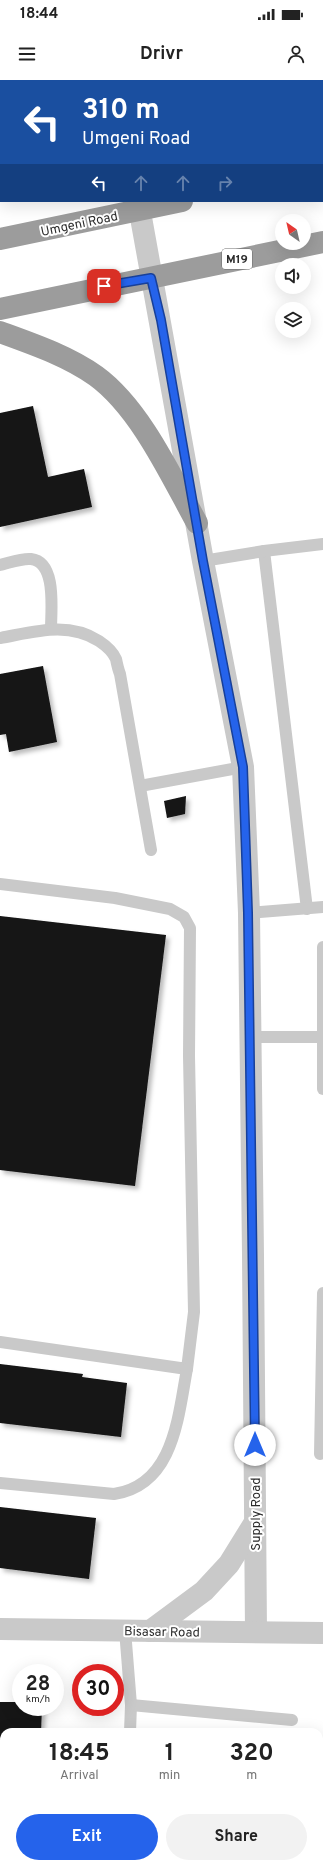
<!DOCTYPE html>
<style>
body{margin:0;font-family:Overpass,sans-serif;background:#f2f2f2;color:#222;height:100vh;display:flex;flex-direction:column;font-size:15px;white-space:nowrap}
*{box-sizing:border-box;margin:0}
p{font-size:13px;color:#767676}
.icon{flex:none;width:22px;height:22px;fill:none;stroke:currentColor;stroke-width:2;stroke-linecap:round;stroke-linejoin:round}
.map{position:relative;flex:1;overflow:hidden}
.sheet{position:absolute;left:0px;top:1648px;width:323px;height:140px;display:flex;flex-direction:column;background:#fff;border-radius:12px 12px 0 0;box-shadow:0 4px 16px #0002}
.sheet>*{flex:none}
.guide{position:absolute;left:0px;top:0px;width:323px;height:122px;box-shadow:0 4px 16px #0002;background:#1a4fa0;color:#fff;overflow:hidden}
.needle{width:26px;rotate:326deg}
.buttons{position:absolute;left:275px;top:134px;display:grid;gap:8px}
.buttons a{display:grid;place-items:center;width:36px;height:36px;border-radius:50%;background:#fff;box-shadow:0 4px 16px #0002;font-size:20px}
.speed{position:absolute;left:12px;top:1584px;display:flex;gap:8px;font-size:20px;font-weight:700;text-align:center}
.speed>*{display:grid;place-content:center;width:52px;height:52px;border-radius:50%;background:#fff;box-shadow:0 4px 16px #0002;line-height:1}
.speed small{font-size:10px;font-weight:400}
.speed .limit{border:6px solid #d22;background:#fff;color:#111}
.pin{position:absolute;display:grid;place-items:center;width:34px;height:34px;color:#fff;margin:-17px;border-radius:8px;box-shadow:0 2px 6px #0006}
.me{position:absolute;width:44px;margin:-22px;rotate:0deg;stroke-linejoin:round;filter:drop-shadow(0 0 3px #0008)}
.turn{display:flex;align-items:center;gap:14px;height:84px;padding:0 16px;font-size:18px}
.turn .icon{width:52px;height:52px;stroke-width:2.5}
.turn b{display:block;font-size:28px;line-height:34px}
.lanes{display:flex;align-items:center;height:38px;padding:0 16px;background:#0003;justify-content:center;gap:20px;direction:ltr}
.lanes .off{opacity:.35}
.eta{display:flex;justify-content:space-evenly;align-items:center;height:68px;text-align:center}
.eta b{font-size:24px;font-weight:700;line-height:28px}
.button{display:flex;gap:8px;margin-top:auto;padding:8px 16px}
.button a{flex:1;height:46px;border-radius:24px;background:#2563eb;color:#fff;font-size:16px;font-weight:700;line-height:46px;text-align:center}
.button a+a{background:#f2f2f2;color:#222}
.status{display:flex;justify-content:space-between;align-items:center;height:28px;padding:0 20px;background:#fff;direction:ltr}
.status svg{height:11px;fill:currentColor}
header{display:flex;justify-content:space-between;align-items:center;height:52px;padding:0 16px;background:#fff;font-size:18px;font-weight:700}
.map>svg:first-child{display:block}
.building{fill:#131313;filter:url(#shadow)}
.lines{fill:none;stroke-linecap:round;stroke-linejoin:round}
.service{stroke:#c9c9c9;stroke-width:12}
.minor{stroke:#c9c9c9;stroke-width:22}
.trunk{stroke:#9c9c9c;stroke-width:22}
.route-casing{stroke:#184099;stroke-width:10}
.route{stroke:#2563eb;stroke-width:7}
.labels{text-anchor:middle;stroke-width:4;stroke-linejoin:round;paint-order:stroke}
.shield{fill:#fff;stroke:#6b6b6b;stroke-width:1}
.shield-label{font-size:12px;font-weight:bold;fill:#2c2c2c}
.street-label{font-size:13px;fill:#2c2c2c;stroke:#fff}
</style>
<div class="status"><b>18:44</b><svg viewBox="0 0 49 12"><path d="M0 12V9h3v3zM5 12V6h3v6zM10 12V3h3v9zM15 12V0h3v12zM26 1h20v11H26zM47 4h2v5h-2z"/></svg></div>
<header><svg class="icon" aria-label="menu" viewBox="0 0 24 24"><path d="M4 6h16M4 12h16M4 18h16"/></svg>Drivr<svg class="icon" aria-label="person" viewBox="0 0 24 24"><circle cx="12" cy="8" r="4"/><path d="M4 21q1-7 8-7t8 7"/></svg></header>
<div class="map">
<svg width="323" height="1788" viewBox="0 0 323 1788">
<defs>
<filter id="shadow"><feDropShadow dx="3.5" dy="3.5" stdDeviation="2" flood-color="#0004"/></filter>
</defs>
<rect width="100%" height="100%" fill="#fff"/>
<g class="building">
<polygon points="33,326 48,397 84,389 92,427 0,447 0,333"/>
<polygon points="43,586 57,662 9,672 6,654 0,655 0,594"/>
<polygon points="186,716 185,734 167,738 164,721"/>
<polygon points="0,836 166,855 135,1106 0,1090"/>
<polygon points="0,1284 83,1294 82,1297 127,1303 121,1357 0,1343"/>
<polygon points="0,1427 96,1438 89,1499 0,1488"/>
<polygon points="0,1622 21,1622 21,1627 42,1627 41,1652 4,1652 4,1660 0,1660"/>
<polygon points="79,1784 101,1784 101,1788 78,1788"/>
<polygon points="256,1784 284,1784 283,1788 256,1788"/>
</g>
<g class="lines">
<g class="service">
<polyline points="264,471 307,829"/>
<polyline points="203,481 264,471 323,464"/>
<path d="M0,485C9,483 22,478 31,479C57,482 51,530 51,549"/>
<path d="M0,558C34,552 68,541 99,561C105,565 113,572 116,579C117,584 118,589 120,594L151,770"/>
<polyline points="140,706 243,687"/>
<polyline points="0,804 115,818 170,829 184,837 190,848 189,976 194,1232 187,1289 0,1262"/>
<polyline points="249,833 323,827"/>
<polyline points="323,867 323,1009"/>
<polyline points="250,957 322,957"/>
<polyline points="320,1374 323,1213"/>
<path d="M0,1403L114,1414C174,1405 178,1337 187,1289"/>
<polyline points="125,1550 131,1625 130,1652"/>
<polyline points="131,1625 292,1640"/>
<polyline points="132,1784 133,1788"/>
</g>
<g class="minor">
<polyline points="116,0 116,1"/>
<polyline points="138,121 203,481 243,687 249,833 253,1175 256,1552"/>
<polyline points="0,1549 323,1553"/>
<polyline points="150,1551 204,1511 229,1484 255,1442"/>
</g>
<g class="trunk">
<polyline points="27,1 28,0"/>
<polyline points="0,31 1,30"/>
<polyline points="322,92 323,91"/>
<polyline points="0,159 182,121"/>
<polyline points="0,229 323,162"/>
<path d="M0,252C33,264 68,276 96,296C140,328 171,396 197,443"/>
</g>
</g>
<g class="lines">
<defs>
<polyline id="route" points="104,206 151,198 161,240 203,481 243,687 248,833 255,1365"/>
</defs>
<use href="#route" class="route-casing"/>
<use href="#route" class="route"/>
</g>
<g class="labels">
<rect class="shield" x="222" y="169" width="30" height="20" rx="3"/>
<g class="shield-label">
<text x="237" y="183">M19</text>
</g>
<g class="street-label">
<text transform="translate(79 143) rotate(-12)" y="5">Umgeni Road</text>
<text transform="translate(255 1434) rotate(-90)" y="5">Supply Road</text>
<text transform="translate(162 1551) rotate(1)" y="5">Bisasar Road</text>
</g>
</g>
</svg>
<div class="buttons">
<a><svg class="needle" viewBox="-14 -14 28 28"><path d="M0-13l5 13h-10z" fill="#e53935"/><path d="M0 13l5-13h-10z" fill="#767676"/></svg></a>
<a><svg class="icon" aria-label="sound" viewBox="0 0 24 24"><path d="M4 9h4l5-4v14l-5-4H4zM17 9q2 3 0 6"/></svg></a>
<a><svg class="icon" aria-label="layers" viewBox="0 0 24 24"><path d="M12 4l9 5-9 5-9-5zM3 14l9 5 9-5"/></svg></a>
</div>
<div class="speed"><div>28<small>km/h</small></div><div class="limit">30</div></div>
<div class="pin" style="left:104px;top:206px;background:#d93025"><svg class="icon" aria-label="arrive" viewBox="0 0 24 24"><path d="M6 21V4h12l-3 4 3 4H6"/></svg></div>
<svg class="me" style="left:255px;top:1365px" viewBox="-20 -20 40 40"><circle r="19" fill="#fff"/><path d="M0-13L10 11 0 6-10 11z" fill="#2563eb"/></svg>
<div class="guide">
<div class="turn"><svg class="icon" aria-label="left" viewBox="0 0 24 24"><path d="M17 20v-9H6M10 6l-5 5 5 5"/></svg><div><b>310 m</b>Umgeni Road</div></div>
<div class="lanes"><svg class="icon" aria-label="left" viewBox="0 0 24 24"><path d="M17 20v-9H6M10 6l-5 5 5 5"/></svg><svg class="icon off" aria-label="ahead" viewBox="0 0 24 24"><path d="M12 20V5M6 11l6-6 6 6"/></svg><svg class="icon off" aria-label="ahead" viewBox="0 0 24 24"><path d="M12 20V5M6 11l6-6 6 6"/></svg><svg class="icon off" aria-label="right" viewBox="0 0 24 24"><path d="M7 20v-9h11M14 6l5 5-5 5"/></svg></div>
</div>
<section class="sheet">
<div class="eta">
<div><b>18:45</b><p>Arrival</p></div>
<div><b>1</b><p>min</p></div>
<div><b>320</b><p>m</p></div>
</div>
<div class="button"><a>Exit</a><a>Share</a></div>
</section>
</div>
